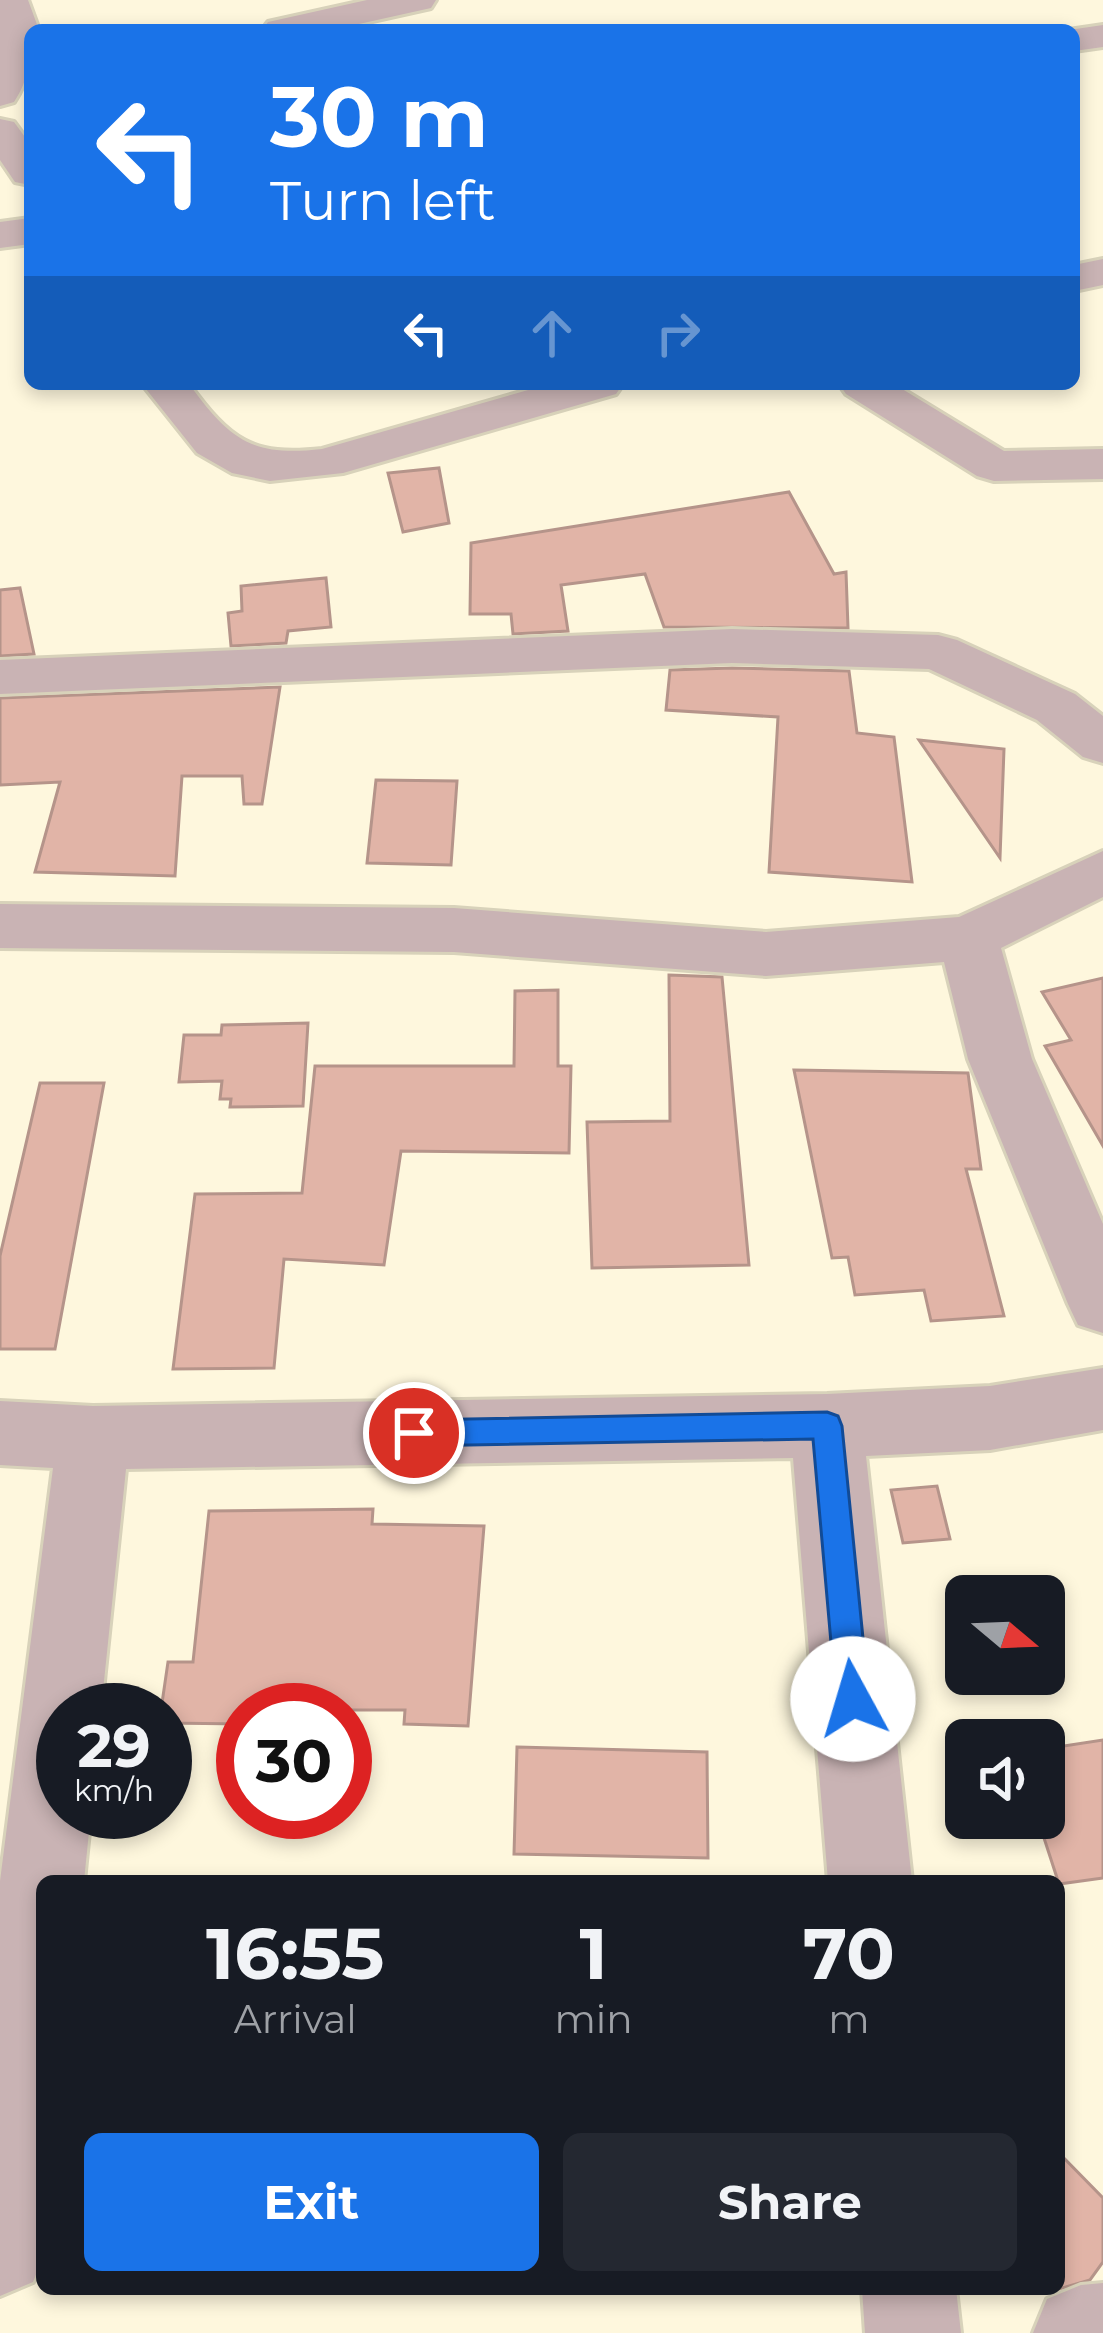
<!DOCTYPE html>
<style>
body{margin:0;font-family:Montserrat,sans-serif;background:#242831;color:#f1f3f6;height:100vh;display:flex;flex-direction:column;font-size:45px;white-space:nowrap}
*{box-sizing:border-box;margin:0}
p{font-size:39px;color:#9ea1a6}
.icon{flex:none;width:66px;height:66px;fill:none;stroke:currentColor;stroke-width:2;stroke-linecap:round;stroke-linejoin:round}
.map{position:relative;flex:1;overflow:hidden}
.sheet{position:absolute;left:36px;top:1875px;width:1029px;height:420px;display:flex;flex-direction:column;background:#171b24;border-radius:18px;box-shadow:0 6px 18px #0003}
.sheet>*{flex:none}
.guide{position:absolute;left:24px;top:24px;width:1056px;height:366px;border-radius:18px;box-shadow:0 6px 18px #0003;background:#1a73e8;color:#fff;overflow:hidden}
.needle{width:78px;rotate:109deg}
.tools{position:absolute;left:945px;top:1575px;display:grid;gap:24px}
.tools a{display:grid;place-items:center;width:120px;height:120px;border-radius:18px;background:#171b24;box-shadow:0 6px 18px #0003;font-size:60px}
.speed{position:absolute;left:36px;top:1683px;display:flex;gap:24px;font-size:60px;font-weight:700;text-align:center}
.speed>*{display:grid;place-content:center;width:156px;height:156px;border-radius:50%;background:#171b24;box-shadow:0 6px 18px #0003;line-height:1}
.speed small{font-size:30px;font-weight:400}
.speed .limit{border:18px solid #d22;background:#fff;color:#111}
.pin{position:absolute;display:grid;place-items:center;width:102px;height:102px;color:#fff;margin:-51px;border:6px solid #fff;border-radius:50%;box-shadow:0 3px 12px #0007}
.me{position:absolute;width:132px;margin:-66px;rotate:354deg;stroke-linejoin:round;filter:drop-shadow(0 0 9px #0008)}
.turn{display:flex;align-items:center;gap:42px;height:252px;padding:0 48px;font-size:54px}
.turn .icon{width:156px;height:156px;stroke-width:2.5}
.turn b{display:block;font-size:84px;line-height:102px}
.lanes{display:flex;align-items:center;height:114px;padding:0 48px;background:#0003;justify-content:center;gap:60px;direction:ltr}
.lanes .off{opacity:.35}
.eta{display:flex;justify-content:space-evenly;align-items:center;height:204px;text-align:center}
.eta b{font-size:72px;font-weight:700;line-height:84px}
.cta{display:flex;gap:24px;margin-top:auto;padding:24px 48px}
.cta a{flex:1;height:138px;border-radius:18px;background:#1a73e8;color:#fff;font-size:48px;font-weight:700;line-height:138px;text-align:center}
.cta a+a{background:#242831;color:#f1f3f6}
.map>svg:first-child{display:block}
.building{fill:#e1b4a7;stroke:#b5948a;stroke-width:3}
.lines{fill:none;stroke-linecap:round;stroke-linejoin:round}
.minor-casing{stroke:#d8d2ba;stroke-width:6}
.minor{fill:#c9b3b4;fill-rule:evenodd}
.route{fill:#1a73e8;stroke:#114b97;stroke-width:3}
</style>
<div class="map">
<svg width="1103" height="2333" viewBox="0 0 1103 2333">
<rect width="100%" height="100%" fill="#fef7dd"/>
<g class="building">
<polygon points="439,468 449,523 403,532 388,473"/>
<polygon points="789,492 834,574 846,572 848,628 664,627 645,574 561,585 568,631 513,634 511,614 470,614 471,543"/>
<polygon points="326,578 331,627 288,631 286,643 231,646 228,613 242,611 241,586"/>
<polygon points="20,588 34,654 0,656 0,590"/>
<polygon points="732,668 849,671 857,733 894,737 912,882 769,872 778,717 666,710 670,670"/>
<polygon points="280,687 262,804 244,804 242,776 182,776 175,876 35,872 60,782 0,785 0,698"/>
<polygon points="919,740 1004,749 1000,858"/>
<polygon points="376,780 457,781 451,865 367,863"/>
<polygon points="669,975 722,977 749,1265 592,1268 587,1122 670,1121"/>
<polygon points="1103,978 1103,1146 1045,1046 1071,1040 1042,992"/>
<polygon points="558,990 558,1066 571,1066 569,1153 401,1151 384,1265 284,1259 274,1368 173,1369 195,1194 302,1193 315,1066 514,1066 515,991"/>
<polygon points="308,1023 303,1106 230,1107 231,1099 220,1099 222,1081 179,1082 184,1035 221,1035 222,1025"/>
<polygon points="794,1070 968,1073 981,1169 966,1169 1004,1316 931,1321 924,1290 855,1295 848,1257 832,1258"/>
<polygon points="40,1083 104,1083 55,1349 0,1349 0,1256"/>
<polygon points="937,1486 950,1539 903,1543 891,1490"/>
<polygon points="373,1509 372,1524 484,1526 468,1726 404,1724 405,1710 243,1710 243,1724 165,1723 165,1710 161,1710 168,1662 193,1662 209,1511"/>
<polygon points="1103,1740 1103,1878 1059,1884 1044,1838 1044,1749"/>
<polygon points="517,1747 707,1752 708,1858 514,1854"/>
<polygon points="1059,2153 1103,2198 1103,2262 1090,2280 1059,2289"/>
</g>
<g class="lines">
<defs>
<g id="minor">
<path d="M0,0H28L39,30H30C30,59 30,78 14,102L0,106Z"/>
<polygon points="367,0 436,0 431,8 332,30 262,30 268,22"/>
<polygon points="1103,25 1103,47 1074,51 1074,30 1069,30"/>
<polygon points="0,119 14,122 30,144 30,185 15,182 0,160"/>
<polygon points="30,218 30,244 0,248 0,222"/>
<polygon points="1103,259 1103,285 1074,291 1074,265"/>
<path d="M142,384H189C230,440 252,457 322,449L549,384H623L616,394L343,473L270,481L232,473L197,453Z"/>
<polygon points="839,384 894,384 1004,451 1103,449 1103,479 994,481 977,476 846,394"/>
<polygon points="732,629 938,635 957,640 1075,694 1103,716 1103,763 1083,757 1037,720 929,669 732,663 0,694 0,660"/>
<polygon points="1103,851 1103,897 1001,948 1032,1059 1103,1224 1103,1333 1078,1325 1068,1304 968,1059 944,962 766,976 454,952 0,948 0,904 454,908 766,932 959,917"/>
<polygon points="1103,1368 1103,1430 990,1450 866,1456 912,1881 828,1881 793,1458 126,1469 101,1710 63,1710 63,1812 91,1812 84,1881 42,1881 42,2260 33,2282 0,2296 0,1881 53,1468 0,1465 0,1401 93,1406 827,1394 990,1386"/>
<polygon points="1103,2283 1103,2333 1033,2333 1047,2299 1081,2285"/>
<polygon points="862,2289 956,2289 961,2333 865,2333"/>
</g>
</defs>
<use href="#minor" class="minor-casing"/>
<use href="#minor" class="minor"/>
</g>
<polygon class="route" points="827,1412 838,1416 842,1426 869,1699 864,1710 853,1715 841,1710 836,1699 813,1439 414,1446 403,1442 399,1433 403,1423 414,1420"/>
</svg>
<div class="tools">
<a><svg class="needle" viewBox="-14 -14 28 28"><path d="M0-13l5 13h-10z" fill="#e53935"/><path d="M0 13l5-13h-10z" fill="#9ea1a6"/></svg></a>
<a><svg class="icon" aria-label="sound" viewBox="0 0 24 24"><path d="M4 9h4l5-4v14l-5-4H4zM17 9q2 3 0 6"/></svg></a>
</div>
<div class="speed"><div>29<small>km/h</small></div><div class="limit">30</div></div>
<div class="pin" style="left:414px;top:1433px;background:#d93025"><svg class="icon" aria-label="arrive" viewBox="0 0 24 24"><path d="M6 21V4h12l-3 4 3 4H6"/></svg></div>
<svg class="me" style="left:853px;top:1699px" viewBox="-20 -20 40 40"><circle r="19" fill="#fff"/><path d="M0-13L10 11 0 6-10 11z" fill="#1a73e8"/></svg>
<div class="guide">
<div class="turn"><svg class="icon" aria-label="left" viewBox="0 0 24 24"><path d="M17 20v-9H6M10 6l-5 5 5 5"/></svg><div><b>30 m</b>Turn left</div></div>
<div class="lanes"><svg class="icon" aria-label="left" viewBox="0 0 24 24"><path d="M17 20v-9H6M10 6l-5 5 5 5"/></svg><svg class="icon off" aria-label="ahead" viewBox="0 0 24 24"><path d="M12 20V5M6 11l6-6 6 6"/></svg><svg class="icon off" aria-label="right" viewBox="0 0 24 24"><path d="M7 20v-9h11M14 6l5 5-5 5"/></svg></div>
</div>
<section class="sheet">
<div class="eta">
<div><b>16:55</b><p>Arrival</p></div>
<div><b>1</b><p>min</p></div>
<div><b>70</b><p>m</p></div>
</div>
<div class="cta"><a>Exit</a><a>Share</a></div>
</section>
</div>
